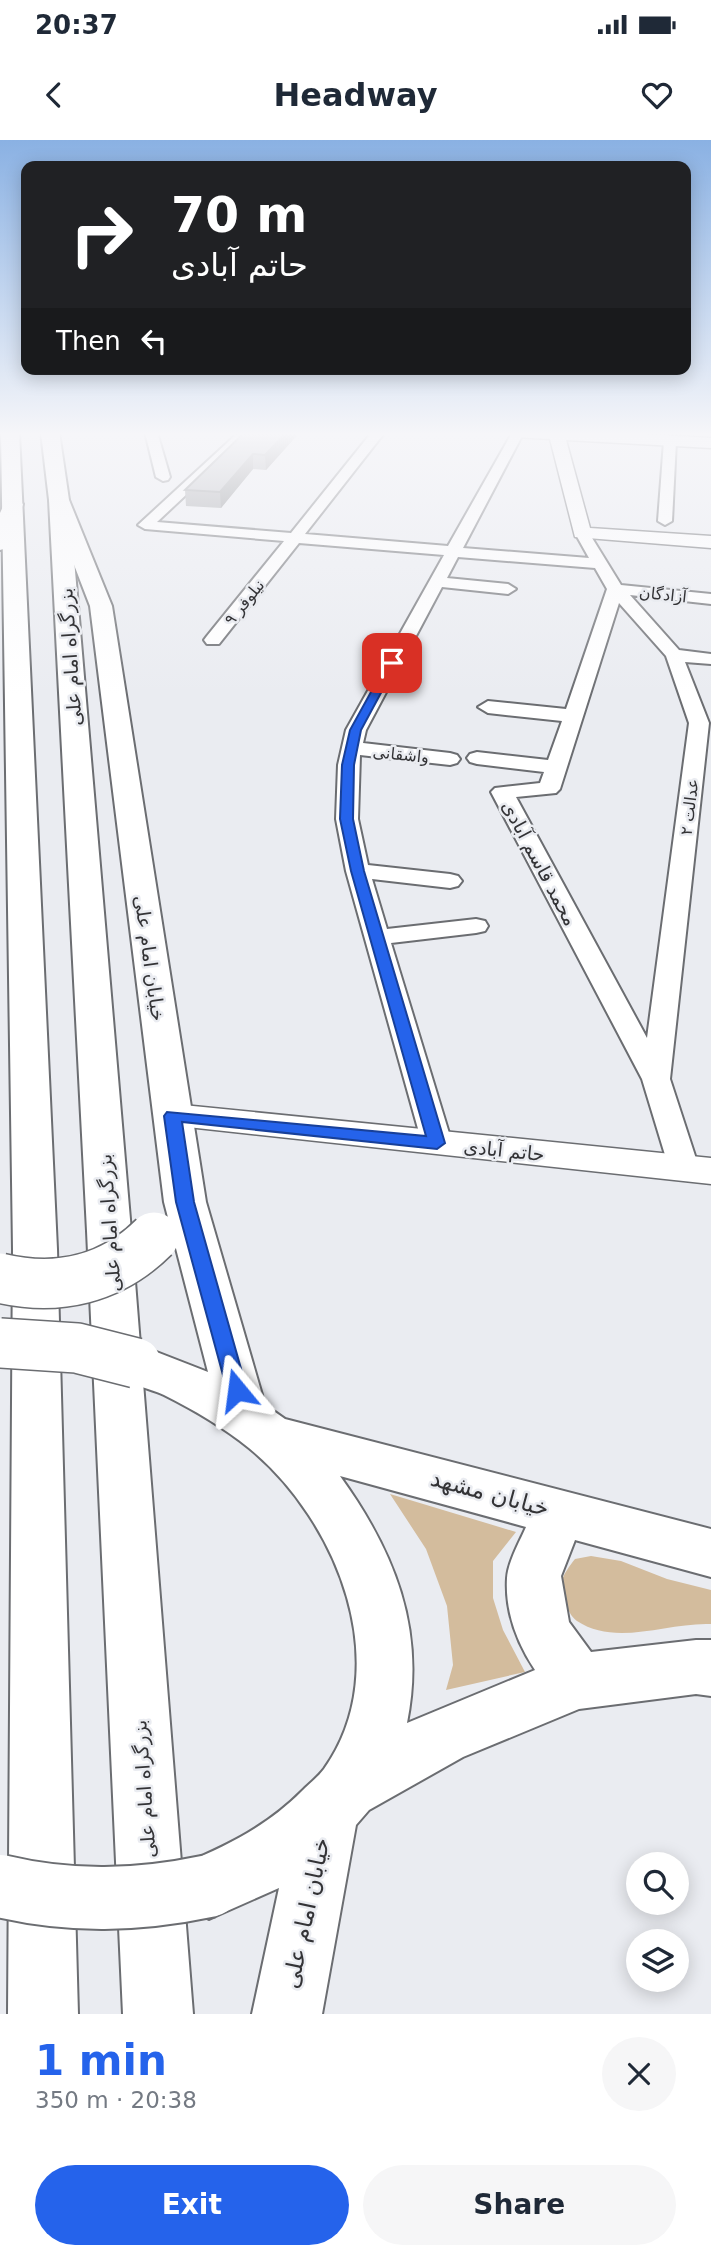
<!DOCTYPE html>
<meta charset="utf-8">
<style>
body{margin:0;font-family:"DejaVu Sans",Cairo,sans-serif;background:#f6f6f7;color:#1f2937;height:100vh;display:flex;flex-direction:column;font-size:26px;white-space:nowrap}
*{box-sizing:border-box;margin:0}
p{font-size:23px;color:#747a83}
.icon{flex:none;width:38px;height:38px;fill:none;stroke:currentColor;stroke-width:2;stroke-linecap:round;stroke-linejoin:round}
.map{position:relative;height:1874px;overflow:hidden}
.panel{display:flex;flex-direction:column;background:#fff;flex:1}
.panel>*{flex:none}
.hud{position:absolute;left:21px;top:21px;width:670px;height:214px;border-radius:14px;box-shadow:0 4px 18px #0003;background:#202124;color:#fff;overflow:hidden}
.buttons{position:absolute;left:626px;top:1712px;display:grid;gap:14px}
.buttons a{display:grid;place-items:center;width:63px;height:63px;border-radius:50%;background:#fff;box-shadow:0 4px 18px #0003;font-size:35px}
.pin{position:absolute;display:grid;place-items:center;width:60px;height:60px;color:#fff;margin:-30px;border-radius:14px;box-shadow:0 4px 10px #0006}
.me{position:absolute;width:77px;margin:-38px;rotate:344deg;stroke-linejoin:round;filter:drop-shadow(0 0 5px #0008)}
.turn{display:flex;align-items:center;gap:24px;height:147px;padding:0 35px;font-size:32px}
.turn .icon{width:91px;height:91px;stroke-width:2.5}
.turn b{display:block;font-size:49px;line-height:60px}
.then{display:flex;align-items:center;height:66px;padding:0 35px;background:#0003;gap:14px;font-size:26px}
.round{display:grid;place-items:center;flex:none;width:74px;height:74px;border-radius:37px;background:#f6f6f7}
.overview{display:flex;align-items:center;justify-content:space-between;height:119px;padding:0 35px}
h1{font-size:42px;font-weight:800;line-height:52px;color:#2563eb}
.button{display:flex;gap:14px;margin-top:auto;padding:14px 35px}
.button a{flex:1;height:80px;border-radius:42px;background:#2563eb;color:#fff;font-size:28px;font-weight:800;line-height:80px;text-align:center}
.button a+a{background:#f6f6f7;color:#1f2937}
.status{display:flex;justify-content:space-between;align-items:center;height:49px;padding:0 35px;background:#fff;direction:ltr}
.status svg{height:19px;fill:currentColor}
header{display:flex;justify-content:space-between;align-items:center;height:91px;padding:0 35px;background:#fff;font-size:32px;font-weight:800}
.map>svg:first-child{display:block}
.green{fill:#d3bc9d}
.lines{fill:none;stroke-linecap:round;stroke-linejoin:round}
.minor-casing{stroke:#6b6d71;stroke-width:4}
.tertiary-casing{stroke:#6b6d71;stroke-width:3}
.secondary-casing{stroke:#6b6d71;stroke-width:4}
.trunk-casing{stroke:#6b6d71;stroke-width:4}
.minor{fill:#fff;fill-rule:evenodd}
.tertiary{fill:#fff;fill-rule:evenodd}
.secondary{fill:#fff;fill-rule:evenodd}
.trunk{fill:#fff;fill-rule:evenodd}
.secondary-bridge-far1-casing{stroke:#6b6d71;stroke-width:52;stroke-linecap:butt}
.secondary-bridge-casing{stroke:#6b6d71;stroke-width:66;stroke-linecap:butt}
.secondary-bridge-far1{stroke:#fff;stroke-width:49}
.secondary-bridge{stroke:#fff;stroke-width:62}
.wall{fill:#94969a}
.shaded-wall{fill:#787a7d}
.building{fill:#acaeb3;stroke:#787a7d;stroke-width:2}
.route{fill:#2563eb;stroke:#184099;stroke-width:2}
.labels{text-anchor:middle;stroke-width:5;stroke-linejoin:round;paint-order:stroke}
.far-street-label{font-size:16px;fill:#333336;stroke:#eaecf1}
.street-label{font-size:19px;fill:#333336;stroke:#eaecf1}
.near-street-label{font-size:23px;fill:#333336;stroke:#eaecf1}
</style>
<div class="status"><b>20:37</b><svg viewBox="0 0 49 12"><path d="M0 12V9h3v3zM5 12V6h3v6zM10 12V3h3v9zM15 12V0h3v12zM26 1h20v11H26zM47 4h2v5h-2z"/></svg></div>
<header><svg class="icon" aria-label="back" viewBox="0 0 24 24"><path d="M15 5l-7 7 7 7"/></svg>Headway<svg class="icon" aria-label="heart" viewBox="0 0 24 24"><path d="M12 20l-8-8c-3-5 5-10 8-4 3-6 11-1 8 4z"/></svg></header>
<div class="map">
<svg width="711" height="1874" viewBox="0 0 711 1874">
<rect width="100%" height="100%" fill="#eaecf1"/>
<g class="green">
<polygon points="390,1354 516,1392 493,1421 493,1458 503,1490 525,1532 446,1550 453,1525 447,1466 426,1409"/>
<path d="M591,1416L621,1421L667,1439L711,1450V1484C668,1482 616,1507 577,1481C571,1477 568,1469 565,1463C555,1446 564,1433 575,1419Z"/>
</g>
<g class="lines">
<defs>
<g id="minor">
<polygon points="145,292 157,292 170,337 168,340 163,341 156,337"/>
<path d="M239,292H253L157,382L291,393L372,292H385L305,394L448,406L512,293L524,292L463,408L589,418L575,393L582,389L589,393L621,445L711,454V464L630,455L679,510L711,514V524L685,522L709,583L670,939L699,1028L695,1035L684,1038L673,1035L669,1028L642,939L491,652L495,648L540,643L544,632L477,624L470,622L467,618L470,614L477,612L548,620L562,581L488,573L478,567L488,561L566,569L607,449L595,428L458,417L447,438L508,444L516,449L508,454L442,447L366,590L363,603L450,613L457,615L460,619L457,623L450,625L360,615L358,679L368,725L450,734L458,736L462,741L458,746L450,748L372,739L387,789L476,779L485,781L488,786L485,791L476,793L391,803L452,1003L447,1010L437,1013L427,1010L422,1003L346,731L336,679L338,625L346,590L444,415L299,403L219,504H207L204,500L207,496L284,401L145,389L138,385ZM619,463L666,516L689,583L647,898L516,657L556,653L560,649Z"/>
<polygon points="670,297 676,301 672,381 665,385 658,381 664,301"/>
</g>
<g id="tertiary">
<polygon points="507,292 606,292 711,298 711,308 566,300 590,388 711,396 711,408 575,397 550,299 515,297"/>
<polygon points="173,964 711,1018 711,1044 160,984 155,976 160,968"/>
</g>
<g id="secondary">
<path d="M59,354L69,360L112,466L206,1062L265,1265L285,1279L711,1389V1437L575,1400L561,1436L569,1482L591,1512L696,1500H711V1556L696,1554L579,1569L463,1617L369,1670L356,1685L322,1874H252L279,1748L209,1779L186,1769L176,1746L186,1723C230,1704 267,1686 302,1651C309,1644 318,1637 324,1629C397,1526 337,1380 249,1308C223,1287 194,1270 164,1255C151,1249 131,1245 120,1237C117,1234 114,1227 112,1223L119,1210L136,1204L208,1232L164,1062L90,466L49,360ZM340,1336L526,1387C520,1401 508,1422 507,1438C505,1471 517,1503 535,1530L407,1583C426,1489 394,1411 340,1336Z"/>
<polygon points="13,358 23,364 10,404 7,408 0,410 0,373 6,360"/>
</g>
<g id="trunk">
<polygon points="1,292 19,292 57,1109 78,1874 8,1874 13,1109"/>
<polygon points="41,292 59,292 69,360 131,1091 193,1874 123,1874 87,1091 49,360"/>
</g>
</defs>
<use href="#minor" class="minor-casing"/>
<use href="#tertiary" class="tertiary-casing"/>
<use href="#secondary" class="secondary-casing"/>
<use href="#trunk" class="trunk-casing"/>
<use href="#minor" class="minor"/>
<use href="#tertiary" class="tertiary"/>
<use href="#secondary" class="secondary"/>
<use href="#trunk" class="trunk"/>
<defs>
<g id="secondary-bridge-far1">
<path d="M0,1138C58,1152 112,1139 154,1097"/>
<polyline points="0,1203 77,1208 136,1223"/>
</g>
<path id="secondary-bridge" d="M0,1746C71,1763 138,1761 209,1746"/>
</defs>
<use href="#secondary-bridge-far1" class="secondary-bridge-far1-casing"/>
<use href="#secondary-bridge" class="secondary-bridge-casing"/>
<use href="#secondary-bridge-far1" class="secondary-bridge-far1"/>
<use href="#secondary-bridge" class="secondary-bridge"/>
</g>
<polygon class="wall" points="245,292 300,292 266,330 253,329 221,368 186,366 185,350"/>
<g class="shaded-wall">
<polygon points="287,292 300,292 266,330 265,315"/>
<polygon points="253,314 253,329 221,368 220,352"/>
</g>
<polygon class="building" points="245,292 287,292 265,315 253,314 220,352 185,350"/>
<linearGradient id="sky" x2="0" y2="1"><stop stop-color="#8ab1e3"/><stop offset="0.53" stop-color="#f6f6f9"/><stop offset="1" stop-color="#f6f6f9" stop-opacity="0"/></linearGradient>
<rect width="711" height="555" fill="url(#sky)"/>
<polygon class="route" points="392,520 397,523 361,590 354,625 353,679 364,731 445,1003 437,1009 182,982 194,1062 247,1250 244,1256 237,1258 230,1256 227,1250 176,1062 164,976 167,972 426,996 351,731 340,679 342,625 350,590 387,523"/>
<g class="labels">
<g class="far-street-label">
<text transform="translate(663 454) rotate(6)" y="6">آزادگان</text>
<text transform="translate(244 462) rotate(-51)" y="6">نیلوفر ۹</text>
<text transform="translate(401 614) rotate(6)" y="6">واشقانی</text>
<text transform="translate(689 667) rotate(-83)" y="6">عدالت ۲</text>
</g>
<g class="street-label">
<text transform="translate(70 517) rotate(-94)" y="7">بزرگراه امام علی</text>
<text transform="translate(540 723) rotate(62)" y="7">محمد قاسم آبادی</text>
<text transform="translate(150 818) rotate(82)" y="7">خیابان امام علی</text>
<text transform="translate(504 1010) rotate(6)" y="7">حاتم آبادی</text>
<text transform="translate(109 1083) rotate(-94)" y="7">بزرگراه امام علی</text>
<text transform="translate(144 1649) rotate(-94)" y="7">بزرگراه امام علی</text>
</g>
<g class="near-street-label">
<text transform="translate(490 1353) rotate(15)" y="8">خیابان مشهد</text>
<text transform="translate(306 1773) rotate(-78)" y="8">خیابان امام علی</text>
</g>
</g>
</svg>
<div class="buttons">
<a><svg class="icon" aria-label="search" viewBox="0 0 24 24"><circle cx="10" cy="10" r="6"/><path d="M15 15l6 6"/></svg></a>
<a><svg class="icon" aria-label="layers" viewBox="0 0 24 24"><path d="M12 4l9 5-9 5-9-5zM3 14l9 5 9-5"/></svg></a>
</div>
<div class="pin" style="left:392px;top:523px;background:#d93025"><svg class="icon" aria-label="arrive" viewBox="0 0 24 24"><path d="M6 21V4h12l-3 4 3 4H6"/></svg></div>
<svg class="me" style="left:237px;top:1250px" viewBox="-20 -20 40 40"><path d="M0-17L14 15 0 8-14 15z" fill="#2563eb" stroke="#fff" stroke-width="4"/></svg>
<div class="hud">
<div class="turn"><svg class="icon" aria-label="right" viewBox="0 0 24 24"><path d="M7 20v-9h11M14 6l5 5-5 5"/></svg><div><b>70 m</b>حاتم آبادی</div></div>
<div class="then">Then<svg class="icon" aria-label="left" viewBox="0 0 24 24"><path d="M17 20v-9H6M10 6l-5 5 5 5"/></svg></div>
</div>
</div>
<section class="panel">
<div class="overview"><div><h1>1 min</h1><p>350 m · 20:38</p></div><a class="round"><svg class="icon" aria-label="close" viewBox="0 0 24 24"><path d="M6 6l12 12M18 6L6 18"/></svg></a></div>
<div class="button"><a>Exit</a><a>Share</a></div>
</section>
